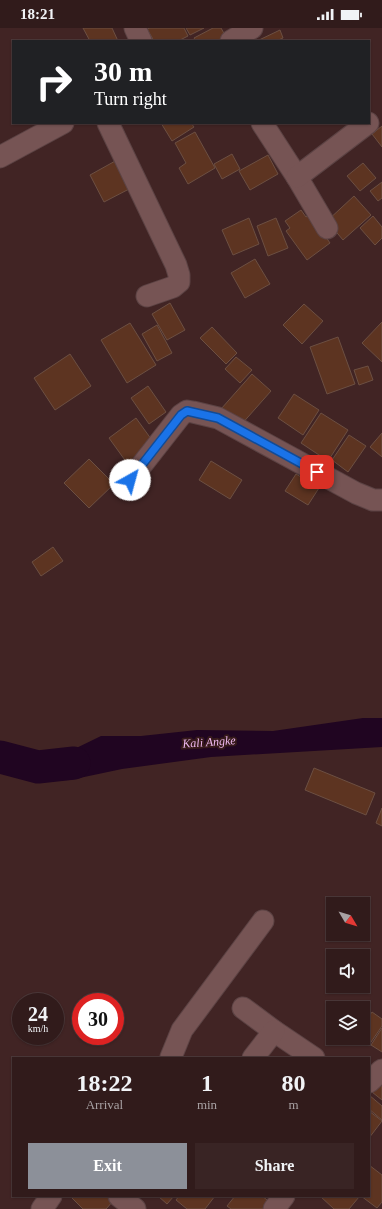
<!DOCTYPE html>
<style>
body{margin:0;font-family:"Times New Roman",serif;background:#392424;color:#f1f3f6;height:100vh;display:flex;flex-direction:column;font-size:15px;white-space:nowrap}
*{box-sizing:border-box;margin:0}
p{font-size:13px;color:#a8a1a3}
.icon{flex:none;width:22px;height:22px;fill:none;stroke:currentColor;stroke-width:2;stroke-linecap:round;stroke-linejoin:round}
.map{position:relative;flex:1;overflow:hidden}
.sheet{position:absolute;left:12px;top:1029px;width:358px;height:140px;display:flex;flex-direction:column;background:#311b1b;border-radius:0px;box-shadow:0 1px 3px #0004,0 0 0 1px #4c393a}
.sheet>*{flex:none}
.hud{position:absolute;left:12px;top:12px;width:358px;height:84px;border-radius:0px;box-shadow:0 1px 3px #0004,0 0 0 1px #4c393a;background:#202124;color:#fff;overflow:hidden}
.needle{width:26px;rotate:128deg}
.fabs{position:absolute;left:326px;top:869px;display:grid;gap:8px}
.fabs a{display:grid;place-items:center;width:44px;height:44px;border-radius:0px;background:#311b1b;box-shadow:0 1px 3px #0004,0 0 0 1px #4c393a;font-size:20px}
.speed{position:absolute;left:12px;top:965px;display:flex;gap:8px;font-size:20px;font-weight:700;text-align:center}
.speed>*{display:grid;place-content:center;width:52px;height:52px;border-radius:50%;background:#311b1b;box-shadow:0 1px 3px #0004,0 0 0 1px #4c393a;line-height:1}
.speed small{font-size:10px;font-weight:400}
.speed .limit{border:6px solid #d22;background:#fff;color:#111}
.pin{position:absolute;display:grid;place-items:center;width:34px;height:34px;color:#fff;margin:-17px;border-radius:8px;box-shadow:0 2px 6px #0006}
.me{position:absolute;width:44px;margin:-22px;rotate:38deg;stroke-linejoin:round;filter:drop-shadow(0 0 3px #0008)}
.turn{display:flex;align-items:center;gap:14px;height:84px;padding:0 16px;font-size:18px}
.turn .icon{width:52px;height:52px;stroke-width:2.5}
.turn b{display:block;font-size:28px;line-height:34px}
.eta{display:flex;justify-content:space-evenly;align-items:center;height:68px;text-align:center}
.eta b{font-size:24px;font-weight:700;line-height:28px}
.primary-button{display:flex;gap:8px;margin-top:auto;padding:8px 16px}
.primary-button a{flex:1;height:46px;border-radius:0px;background:#8c9099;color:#fff;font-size:16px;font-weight:700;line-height:46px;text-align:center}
.primary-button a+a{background:#392424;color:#f1f3f6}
.status{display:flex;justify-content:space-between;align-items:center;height:28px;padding:0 20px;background:#311b1b;direction:ltr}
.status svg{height:11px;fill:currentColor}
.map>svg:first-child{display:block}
.water{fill:#200521}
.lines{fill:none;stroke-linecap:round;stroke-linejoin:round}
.river{stroke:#200521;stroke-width:33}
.building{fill:#5d3421;stroke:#6c4f42}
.minor-casing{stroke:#5c4344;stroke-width:23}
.minor{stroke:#765454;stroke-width:21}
.route-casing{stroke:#114b97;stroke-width:10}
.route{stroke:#1a73e8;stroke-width:7}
.labels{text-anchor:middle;stroke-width:4;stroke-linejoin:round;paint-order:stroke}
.water-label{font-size:12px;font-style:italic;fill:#eeb7ee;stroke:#361a1b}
</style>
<div class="status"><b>18:21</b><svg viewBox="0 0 49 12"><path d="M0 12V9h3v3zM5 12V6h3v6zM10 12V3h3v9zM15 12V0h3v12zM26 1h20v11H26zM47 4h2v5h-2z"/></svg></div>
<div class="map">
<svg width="382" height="1181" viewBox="0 0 382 1181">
<rect width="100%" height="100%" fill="#412424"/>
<polygon class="water" points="363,690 382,690 382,719 211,729 122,741 70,752 30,753 30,727 64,726 101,708 141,708 197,702 273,703"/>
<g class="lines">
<polyline class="river" points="0,729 38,739 74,735"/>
</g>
<g class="building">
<polygon points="83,0 112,0 118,13 90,13"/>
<polygon points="150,0 184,0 188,8 178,13 154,13 147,1"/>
<polygon points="186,0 204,0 190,7"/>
<polygon points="213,0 221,0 226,9 219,13 196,13 194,10"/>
<polygon points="280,2 283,10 276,13 257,13"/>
<polygon points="161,95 191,95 194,99 172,113"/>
<polygon points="382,98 382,119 372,106"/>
<polygon points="195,104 215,140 188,156 179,140 186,135 175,115"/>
<polygon points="232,126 240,141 222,151 214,136"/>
<polygon points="268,127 278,146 250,162 239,143"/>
<polygon points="117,132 131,160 104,174 90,147"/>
<polygon points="363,135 376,150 360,163 347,148"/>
<polygon points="382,154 382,170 378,173 370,163"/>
<polygon points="354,168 371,187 343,212 327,193"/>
<polygon points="301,182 306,189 310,186 330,215 307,232 286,203 290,200 285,193"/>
<polygon points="373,188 382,199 382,210 375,217 360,200"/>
<polygon points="249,190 259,216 233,227 222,202"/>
<polygon points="276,190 288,220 268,228 257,198"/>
<polygon points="255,231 270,256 245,270 231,245"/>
<polygon points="170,275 185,302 167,312 152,286"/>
<polygon points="304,276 323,293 302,316 283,297"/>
<polygon points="382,294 382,334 362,315"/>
<polygon points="130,295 156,337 127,355 101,312"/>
<polygon points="157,297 172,325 157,333 142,306"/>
<polygon points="212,299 237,325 226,336 200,310"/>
<polygon points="338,309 355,356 327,366 310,319"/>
<polygon points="70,326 91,358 55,382 34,350"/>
<polygon points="236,329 252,342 240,355 225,341"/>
<polygon points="368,338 373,352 359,357 354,342"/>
<polygon points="252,346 271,363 240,398 221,381"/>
<polygon points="148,358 166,384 149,396 131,370"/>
<polygon points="294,366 319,382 303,407 278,390"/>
<polygon points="321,385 348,402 328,433 301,415"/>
<polygon points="136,390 154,415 127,435 109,410"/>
<polygon points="382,405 382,429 370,419"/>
<polygon points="349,407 366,418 348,444 332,432"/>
<polygon points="89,431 114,456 89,480 64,455"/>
<polygon points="211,433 242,452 230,471 199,452"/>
<polygon points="296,446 319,460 308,477 285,463"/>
<polygon points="53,519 63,533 41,548 32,534"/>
<polygon points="314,740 375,765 366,787 305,762"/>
<polygon points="382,780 382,798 376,795"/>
<polygon points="372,984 382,991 382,998 369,1017 359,1010 363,1010 363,997"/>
<polygon points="382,1000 382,1024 371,1017"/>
<polygon points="382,1051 382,1072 372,1064"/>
<polygon points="369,1067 382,1078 382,1092 369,1081"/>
<polygon points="369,1083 382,1093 369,1110"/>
<polygon points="369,1137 382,1147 382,1174 377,1180 361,1168 369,1168"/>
<polygon points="70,1168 109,1168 114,1172 106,1181 83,1181"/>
<polygon points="158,1168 174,1168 167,1176"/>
<polygon points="179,1168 215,1168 205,1181 187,1181 176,1172"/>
<polygon points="235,1168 262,1168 271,1175 266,1181 231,1181 227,1178"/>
<polygon points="320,1168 358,1168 359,1169 349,1181 334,1181"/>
</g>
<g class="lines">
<defs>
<g id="minor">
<polyline points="135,0 141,13"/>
<polyline points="231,13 252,0"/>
<polyline points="108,95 176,237 179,247 179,254 173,259 147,268"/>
<polyline points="262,95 297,149 327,200"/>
<polyline points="0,129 63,95"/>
<polyline points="297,149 368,95"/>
<polyline points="130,452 181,387 187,383 193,384 218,390 356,465 373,472 382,472"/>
<polyline points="243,980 274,1003 314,1030"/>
<polyline points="172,1030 171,1029 182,1002 263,893"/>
<polyline points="253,1030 274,1003"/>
<polyline points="369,1054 382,1042"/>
<polyline points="119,1168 135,1181"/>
<polyline points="42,1181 51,1168"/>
<polyline points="274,1181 284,1168"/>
</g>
</defs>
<use href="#minor" class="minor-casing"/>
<use href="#minor" class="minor"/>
</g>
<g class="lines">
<defs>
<polyline id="route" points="130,452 181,387 187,383 218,390 317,444"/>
</defs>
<use href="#route" class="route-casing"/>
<use href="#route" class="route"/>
</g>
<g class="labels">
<g class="water-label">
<text transform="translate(209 714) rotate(-4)" y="4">Kali Angke</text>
</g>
</g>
</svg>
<div class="fabs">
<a><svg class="needle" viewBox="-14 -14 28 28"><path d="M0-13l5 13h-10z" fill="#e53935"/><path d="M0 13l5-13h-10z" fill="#a8a1a3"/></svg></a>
<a><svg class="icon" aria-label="sound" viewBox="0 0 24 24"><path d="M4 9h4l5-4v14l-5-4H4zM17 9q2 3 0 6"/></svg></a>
<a><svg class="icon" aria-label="layers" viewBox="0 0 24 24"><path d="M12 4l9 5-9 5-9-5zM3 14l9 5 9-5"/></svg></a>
</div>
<div class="speed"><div>24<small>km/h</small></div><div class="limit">30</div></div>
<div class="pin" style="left:317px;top:444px;background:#d93025"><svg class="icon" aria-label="arrive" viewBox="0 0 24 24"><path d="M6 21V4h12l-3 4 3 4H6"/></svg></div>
<svg class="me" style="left:130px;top:452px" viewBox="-20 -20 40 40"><circle r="19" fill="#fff"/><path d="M0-13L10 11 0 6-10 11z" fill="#1a73e8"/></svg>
<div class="hud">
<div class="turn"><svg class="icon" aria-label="right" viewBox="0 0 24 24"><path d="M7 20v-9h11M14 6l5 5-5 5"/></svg><div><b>30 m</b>Turn right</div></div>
</div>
<section class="sheet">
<div class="eta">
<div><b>18:22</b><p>Arrival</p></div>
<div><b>1</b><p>min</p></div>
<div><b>80</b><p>m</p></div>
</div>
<div class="primary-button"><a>Exit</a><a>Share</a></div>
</section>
</div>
